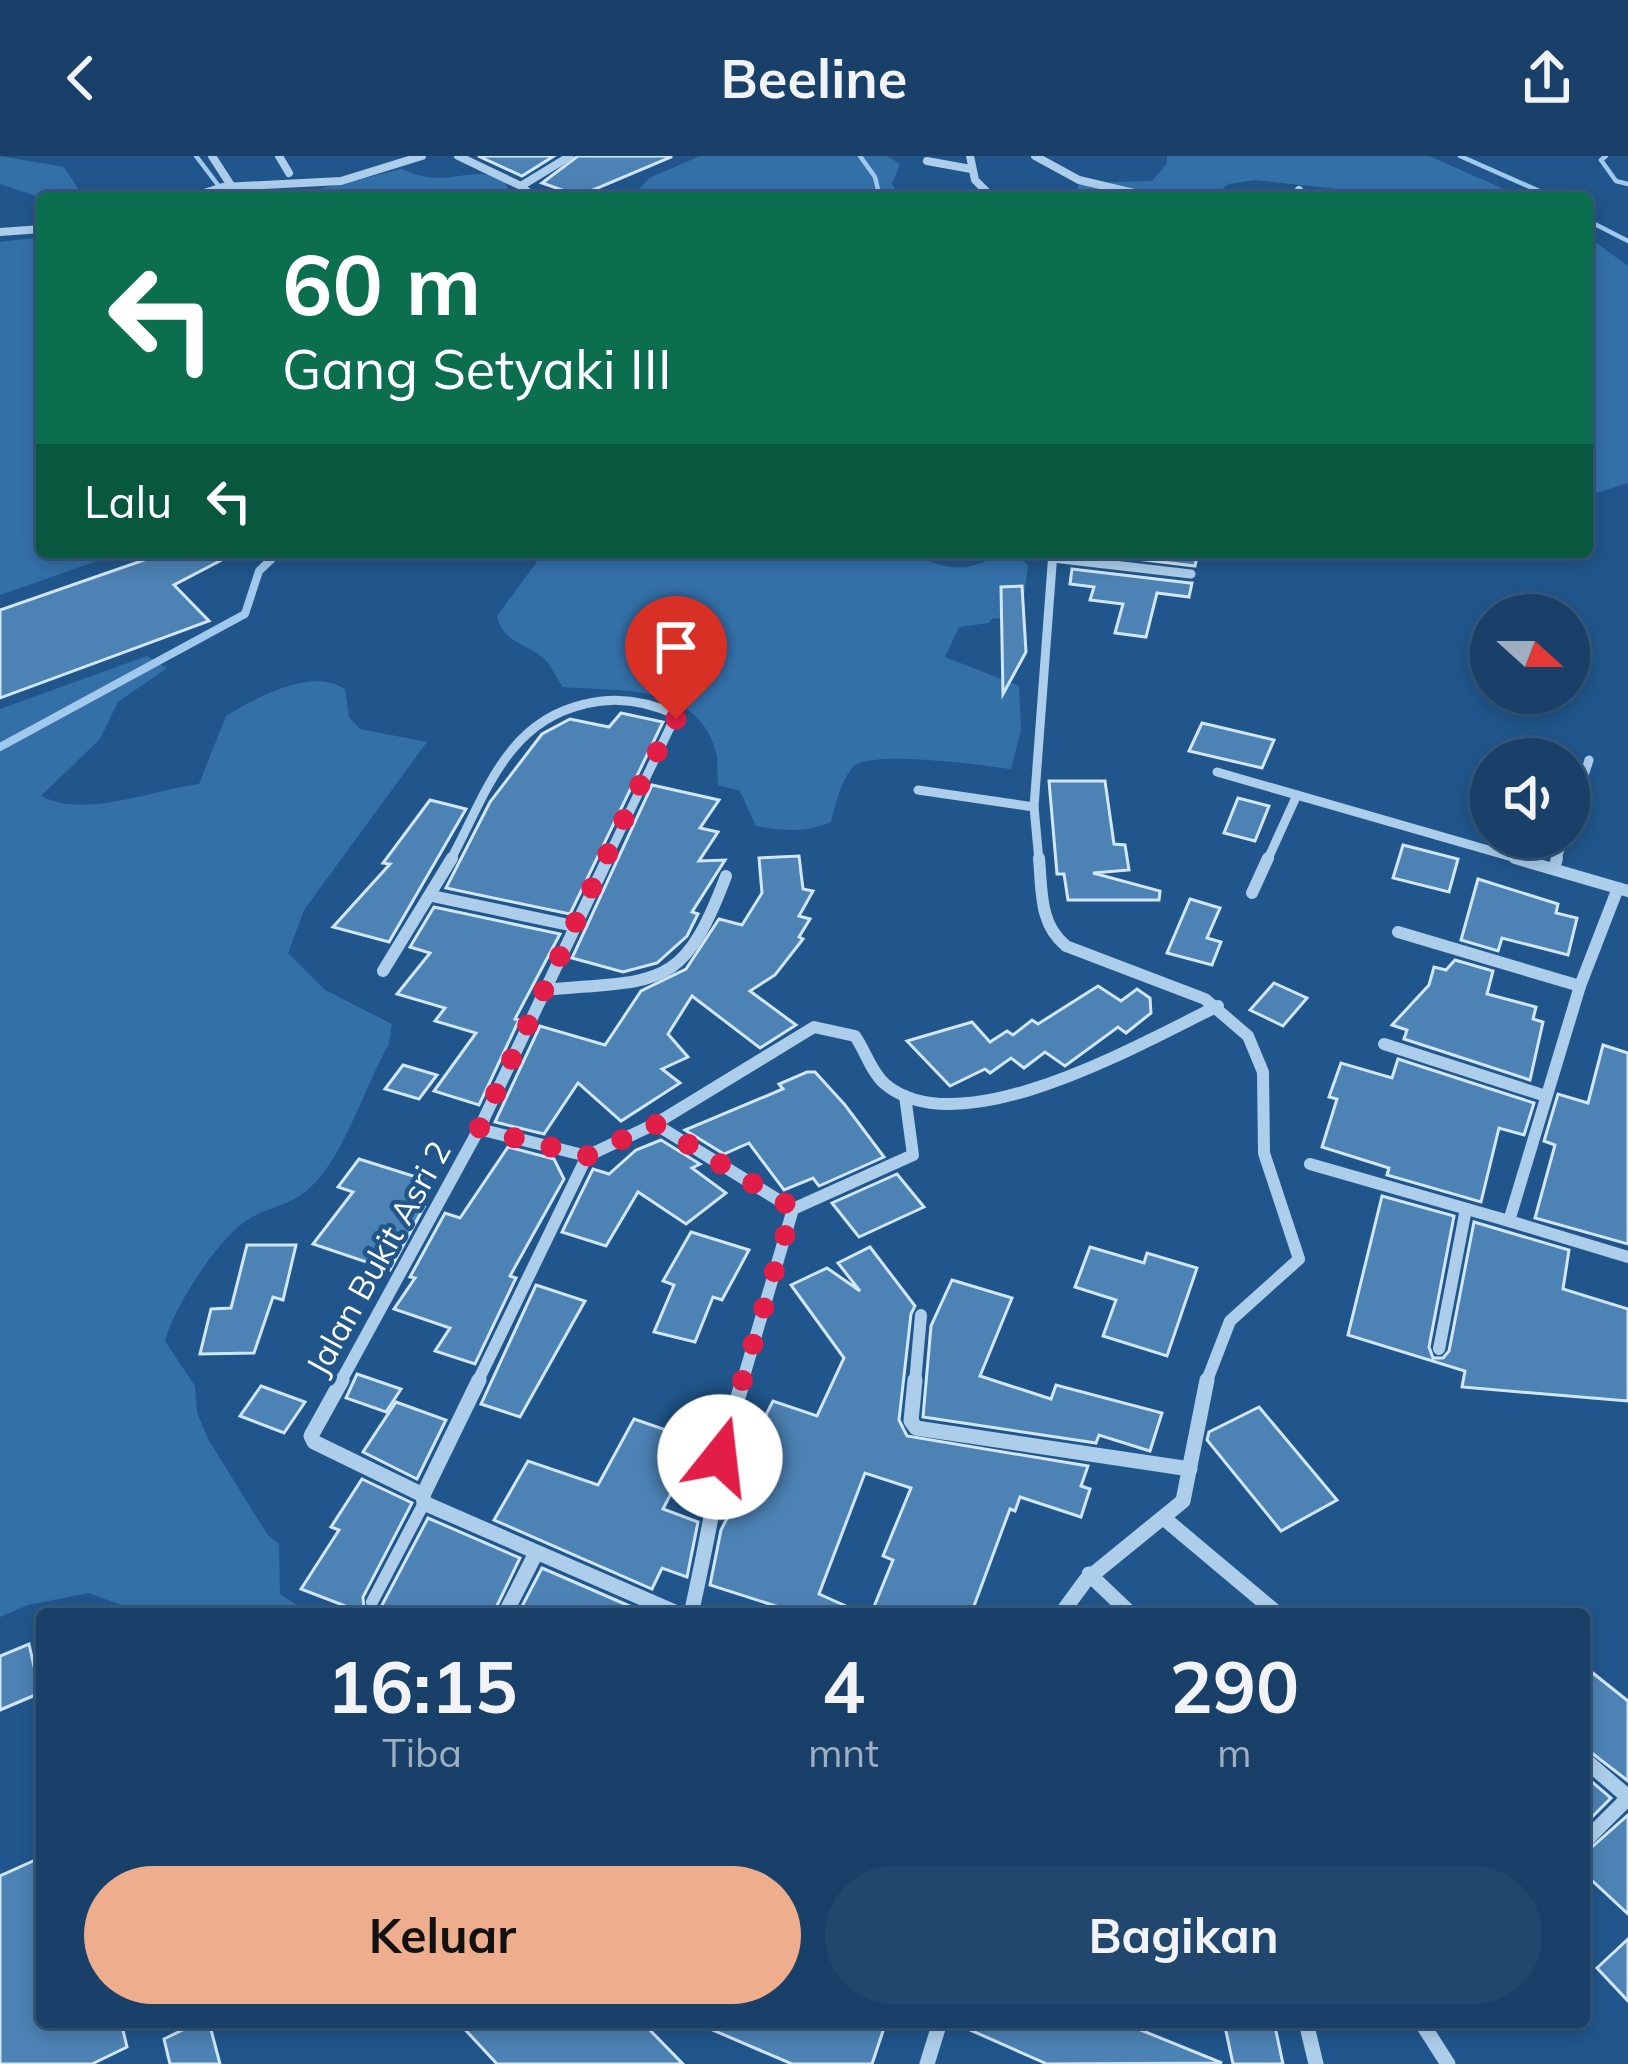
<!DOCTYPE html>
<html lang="id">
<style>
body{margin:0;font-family:Mulish,sans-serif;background:#21476e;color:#f1f3f6;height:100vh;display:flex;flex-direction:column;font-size:45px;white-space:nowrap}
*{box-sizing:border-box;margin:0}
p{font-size:39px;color:#9fafc0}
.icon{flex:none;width:66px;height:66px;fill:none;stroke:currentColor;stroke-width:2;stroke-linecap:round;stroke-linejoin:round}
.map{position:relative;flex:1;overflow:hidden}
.side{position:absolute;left:36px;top:1452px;width:1554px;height:420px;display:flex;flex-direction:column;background:#184068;border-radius:12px;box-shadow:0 6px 18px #0003,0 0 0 3px #36597c}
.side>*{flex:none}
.top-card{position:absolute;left:36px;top:36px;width:1557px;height:366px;border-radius:12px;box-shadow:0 6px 18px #0003,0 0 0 3px #36597c;background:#0b6e4f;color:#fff;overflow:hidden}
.needle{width:78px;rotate:111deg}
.buttons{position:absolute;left:1470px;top:438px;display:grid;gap:24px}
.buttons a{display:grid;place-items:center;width:120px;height:120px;border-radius:50%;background:#184068;box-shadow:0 6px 18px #0003,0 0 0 3px #36597c;font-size:60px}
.pin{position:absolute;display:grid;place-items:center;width:102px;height:102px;color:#fff;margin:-123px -51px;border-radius:50% 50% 50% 0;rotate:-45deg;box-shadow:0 0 12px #0007}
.pin .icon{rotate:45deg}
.me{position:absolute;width:132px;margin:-66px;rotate:16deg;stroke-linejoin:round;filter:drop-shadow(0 0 9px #0008)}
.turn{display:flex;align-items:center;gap:42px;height:252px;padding:0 48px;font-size:54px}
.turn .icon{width:156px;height:156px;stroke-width:2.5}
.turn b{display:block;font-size:84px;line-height:102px}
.then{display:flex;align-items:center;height:114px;padding:0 48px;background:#0003;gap:24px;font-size:45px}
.eta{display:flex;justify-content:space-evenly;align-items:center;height:204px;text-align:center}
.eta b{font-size:72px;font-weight:700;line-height:84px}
.primary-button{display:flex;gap:24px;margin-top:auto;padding:24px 48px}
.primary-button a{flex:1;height:138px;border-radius:72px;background:#eead8d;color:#111;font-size:48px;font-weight:700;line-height:138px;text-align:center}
.primary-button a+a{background:#21476e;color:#f1f3f6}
header{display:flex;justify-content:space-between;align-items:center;height:156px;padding:0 48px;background:#184068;font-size:54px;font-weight:700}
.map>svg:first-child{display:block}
.green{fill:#3370a8}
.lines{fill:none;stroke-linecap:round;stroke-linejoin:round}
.stream-far1{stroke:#a0c9ed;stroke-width:4.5}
.stream{stroke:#a0c9ed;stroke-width:8}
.building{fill:#4c82b4;stroke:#d1e6f8;stroke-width:3}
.service{stroke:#acceeb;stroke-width:12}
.minor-far3{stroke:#acceeb;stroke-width:8}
.minor-far2{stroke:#acceeb;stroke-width:9}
.minor-far1{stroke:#acceeb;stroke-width:12}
.minor{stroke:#acceeb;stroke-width:15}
.route{stroke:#e11d48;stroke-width:21;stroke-dasharray:0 37.8}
.labels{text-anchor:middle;stroke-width:9;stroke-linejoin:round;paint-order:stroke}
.street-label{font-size:33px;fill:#fff;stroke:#20568b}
</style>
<header><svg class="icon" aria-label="back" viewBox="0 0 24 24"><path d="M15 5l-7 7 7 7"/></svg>Beeline<svg class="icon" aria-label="share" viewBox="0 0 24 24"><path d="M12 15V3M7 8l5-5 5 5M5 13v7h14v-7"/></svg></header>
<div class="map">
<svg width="1628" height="1908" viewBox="0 0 1628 1908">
<rect width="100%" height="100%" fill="#20568b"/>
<g class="green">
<polygon points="0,0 64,11 84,42 42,42 0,28"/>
<polygon points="700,0 887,0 900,8 892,28 901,42 631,42 649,22"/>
<polygon points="1167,0 1429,0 1524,42 1350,42 1346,34 1255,24 1229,28 1210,42 1084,42 1077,32 1080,27 1152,25 1167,7"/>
<path d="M402,13C446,34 463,10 501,21L514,42H202L241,35H311Z"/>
<polygon points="1587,80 1628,110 1628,327 1587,340"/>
<polygon points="42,81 42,396 123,396 0,439 0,86"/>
<path d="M544,396H909C928,405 944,413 966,411C988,409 1008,387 1028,410L1021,465L993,462L989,467L959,471L945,501L1019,530L1021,574L1011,613C984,610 868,592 852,612C841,625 835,650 831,666C804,677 784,675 756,670L740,635L718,629C717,620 718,609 717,600C700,526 622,536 563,531C557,523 553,513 546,505C530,487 503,489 497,460Z"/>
<path d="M147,500L167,512L118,546L100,583L41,640C86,663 151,634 199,628L226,560C257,541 312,511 345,533L349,561L360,573L427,586L304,754L288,797L325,834L392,868L389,888C366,928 348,988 320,1021C294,1052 277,1046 249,1063C219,1080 173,1153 165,1185L195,1230L197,1256L208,1283L267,1378L279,1388L280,1438L310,1458H144L89,1437L28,1449L0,1461V553Z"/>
</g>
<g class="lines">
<g class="stream-far1">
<polyline points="196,0 224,37 295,42"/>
<polyline points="860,0 875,21 880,42"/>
<polyline points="1460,0 1555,42"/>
<polyline points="1606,0 1601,4 1616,25 1628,28"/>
<polyline points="1587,64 1628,85"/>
</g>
<polyline class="stream" points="0,591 245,458 259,415 279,396"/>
</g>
<g class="building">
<polygon points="478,0 554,0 522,20"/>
<polygon points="578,0 671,0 671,1 579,40 542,27"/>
<polygon points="167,396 237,396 174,429 209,465 0,542 0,454"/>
<polygon points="1079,396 1198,396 1195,410"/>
<polygon points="1072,413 1190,427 1192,427 1189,441 1157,437 1146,481 1115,477 1123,448 1090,444 1094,431 1070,428"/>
<polygon points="1022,430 1026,496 1003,538 1001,431"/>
<polygon points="621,557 663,566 570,758 446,732 490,646 542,578 570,563 609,571"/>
<polygon points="1202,567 1274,584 1262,612 1189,595"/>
<polygon points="1049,625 1105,625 1114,688 1125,689 1129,714 1093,717 1160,735 1159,744 1068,744 1064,718 1057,718"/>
<polygon points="652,629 719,644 700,672 718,676 699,705 725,704 692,756 698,758 687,780 657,807 623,816 572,802"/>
<polygon points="1238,642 1269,650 1255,685 1224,677"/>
<polygon points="430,644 466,653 389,786 333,771 390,708 383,707"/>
<polygon points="1403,689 1458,703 1449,736 1393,722"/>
<polygon points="799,700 803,733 813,735 799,760 810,763 799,781 803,783 775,819 750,835 796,869 760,892 692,840 668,878 688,901 662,913 680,927 621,965 578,927 544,978 495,966 540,870 605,889 641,835 686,813 719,763 742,769 762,737 759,702"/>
<polygon points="1478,723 1558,748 1556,757 1577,762 1568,799 1502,782 1498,795 1461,784"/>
<polygon points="1190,743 1220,752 1207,782 1221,786 1212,809 1167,797"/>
<polygon points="434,751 560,778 515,863 519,864 479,949 434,935 476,877 435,865 445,852 397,838 430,797 410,791"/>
<polygon points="1455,804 1493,815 1487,838 1536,851 1533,863 1543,866 1530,924 1404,883 1407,874 1392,869 1429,829 1434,811 1446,814"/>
<polygon points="1274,827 1307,842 1283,870 1250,854"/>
<polygon points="1098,830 1121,845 1137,833 1150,842 1151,857 1126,877 1118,871 1065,910 1045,896 1024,912 1011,902 990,917 985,913 950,930 907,885 972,866 990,886 1007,875 1013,879 1032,864 1038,868"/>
<polygon points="1603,889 1628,897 1628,1088 1535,1062 1555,989 1544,985 1558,938 1588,947"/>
<polygon points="1398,903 1534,947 1524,979 1499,972 1481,1046 1387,1019 1389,1012 1322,991 1337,943 1329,941 1341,907 1392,922"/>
<polygon points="403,909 437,919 419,943 385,933"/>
<polygon points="807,916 815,916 845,949 884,1001 819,1030 813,1022 784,1034 749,987 724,998 685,974 783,933 779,928"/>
<polygon points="661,984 700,1008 692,1012 726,1037 686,1068 638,1036 606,1090 562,1076 593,1013 609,1018 636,994"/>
<polygon points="508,991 554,1003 564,1023 510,1120 516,1122 475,1208 435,1195 450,1172 394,1153 415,1122 410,1121 445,1057 460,1062"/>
<polygon points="359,1003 426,1024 410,1046 424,1051 390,1114 313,1088 353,1036 338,1031"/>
<polygon points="897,1018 924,1051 859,1081 832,1047"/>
<polygon points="1382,1040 1454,1060 1429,1191 1433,1202 1443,1202 1449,1195 1474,1066 1569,1094 1563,1133 1628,1153 1628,1245 1462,1231 1465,1215 1348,1179"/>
<polygon points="691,1076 749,1094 722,1144 713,1141 695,1186 654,1176 674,1129 663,1125"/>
<polygon points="247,1089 296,1089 283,1144 273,1141 254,1197 200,1198 211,1153 231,1152"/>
<polygon points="870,1091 915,1150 911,1158 899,1264 907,1280 1088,1310 1081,1330 1090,1333 1081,1361 1020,1341 1015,1355 1010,1353 971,1458 871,1458 893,1404 883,1400 911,1332 865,1317 819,1438 864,1458 801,1458 710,1429 721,1374 752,1314 740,1310 773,1245 817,1260 844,1202 791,1129 827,1112 860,1135 838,1107"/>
<polygon points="1090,1091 1144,1107 1147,1097 1197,1112 1167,1200 1103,1180 1116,1144 1075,1131"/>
<polygon points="952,1124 1012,1142 980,1220 1051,1243 1056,1229 1162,1257 1150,1295 1099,1279 1096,1287 923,1261 931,1170"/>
<polygon points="536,1129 585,1145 520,1261 481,1248"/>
<polygon points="357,1218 401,1233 386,1256 346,1242"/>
<polygon points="261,1230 305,1246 284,1277 240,1260"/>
<polygon points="396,1246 446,1264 417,1323 363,1296"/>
<polygon points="1259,1251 1337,1344 1281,1375 1207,1284 1209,1276"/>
<polygon points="634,1263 698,1285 663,1353 698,1366 687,1421 662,1412 652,1433 494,1364 528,1305 598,1329"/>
<polygon points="362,1323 412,1347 363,1441 364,1453 374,1456 381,1451 428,1362 520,1402 493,1458 366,1458 301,1433 339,1374 331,1371"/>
<polygon points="542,1412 641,1455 518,1458"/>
<polygon points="29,1488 40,1537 0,1554 0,1500"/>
<polygon points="1584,1510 1628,1545 1628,1625 1584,1591"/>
<polygon points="1584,1619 1611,1642 1584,1669"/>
<polygon points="1628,1659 1628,1758 1584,1717 1584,1698"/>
<polygon points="42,1701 42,1866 121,1866 127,1891 92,1908 0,1908 0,1720"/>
<polygon points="1628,1783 1628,1845 1597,1812"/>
<polygon points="199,1866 209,1866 220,1908 170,1908 164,1883"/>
<polygon points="458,1866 642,1866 683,1908 497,1908"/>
<polygon points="694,1866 886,1866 872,1908 792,1908"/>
<polygon points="952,1866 1121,1866 1222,1907 1047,1908"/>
<polygon points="1224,1866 1274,1866 1283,1908 1233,1908"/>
</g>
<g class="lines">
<polyline class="service" points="372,1446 424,1347"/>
<g class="minor-far3">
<polyline points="212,0 232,31"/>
<polyline points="279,0 289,17"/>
<polyline points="458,0 521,30"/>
<polyline points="970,0 975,24 993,42"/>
<polyline points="1035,0 1079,24 1155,42"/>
<polyline points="927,5 971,13"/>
<polyline points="188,42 223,31 341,25 422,0"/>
<polyline points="535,42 521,30 570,0"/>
<polyline points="1293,42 1299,34"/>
<polyline points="0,76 42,73"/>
</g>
<g class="minor-far2">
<polyline points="1053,402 1191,418"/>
<polyline points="1217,616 1526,705"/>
<polyline points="918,634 1034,651"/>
<polyline points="1569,666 1589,604"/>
<path d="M450,705C485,641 505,566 585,548C617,540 647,545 676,559L606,705"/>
<polyline points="1039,705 1034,651 1053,396"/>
<polyline points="1267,705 1297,639"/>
<polyline points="1556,705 1564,681"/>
</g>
<g class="minor-far1">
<path d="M1039,702C1042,735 1039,768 1066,790L1205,843L1248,880L1263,916L1264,997L1299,1103L1230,1165L1206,1227"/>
<polyline points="1515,702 1628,735"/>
<polyline points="1554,713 1557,702"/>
<polyline points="1618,732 1580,830 1509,1065 1628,1101"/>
<polyline points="1252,737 1268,702"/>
<polyline points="432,740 574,770"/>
<polyline points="1398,776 1580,830"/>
<polyline points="383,815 452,702"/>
<path d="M544,834C660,823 682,837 726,720"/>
<polyline points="1384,888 1546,940"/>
<polyline points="655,968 793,1053"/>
<path d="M479,973L587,1000L655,968L814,871L855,880C865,894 871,916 885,928C961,992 1143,886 1218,850"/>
<polyline points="1310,1008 1509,1065"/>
<polyline points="1439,1193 1466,1053"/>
<polyline points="340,1227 479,973 608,702"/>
<polyline points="477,1227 587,1000"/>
<polyline points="742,1227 793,1053 913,999 905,940"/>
<polyline points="915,1227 921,1159"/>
</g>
<g class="minor">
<polyline points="342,1224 311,1280 314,1286 423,1339"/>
<polyline points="479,1224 423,1339 424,1347 679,1458"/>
<polyline points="915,1224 911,1265 916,1272 1190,1313"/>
<polyline points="1166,1364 1278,1458"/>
<polyline points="1089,1418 1131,1458"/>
<polyline points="505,1458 536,1397"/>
<path d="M691,1458C709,1380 720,1301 743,1224"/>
<polyline points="1061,1458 1086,1424 1183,1345 1207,1224"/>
<polyline points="1584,1603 1628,1641"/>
<polyline points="1584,1686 1628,1642"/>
<polyline points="1306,1866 1316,1908"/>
<polyline points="1421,1866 1448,1908"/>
<polyline points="927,1908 940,1866"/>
</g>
</g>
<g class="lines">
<polyline class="route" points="676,563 647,614 479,973 587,1000 655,968 793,1052 720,1301"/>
</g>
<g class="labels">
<g class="street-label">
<text transform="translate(378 1102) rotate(-61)" y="12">Jalan Bukit Asri 2</text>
</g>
</g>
</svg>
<div class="buttons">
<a><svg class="needle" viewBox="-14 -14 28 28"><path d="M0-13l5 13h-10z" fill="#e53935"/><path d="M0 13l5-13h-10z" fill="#9fafc0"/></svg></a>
<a><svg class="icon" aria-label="sound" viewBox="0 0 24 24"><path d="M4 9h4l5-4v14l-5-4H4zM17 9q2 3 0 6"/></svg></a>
</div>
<div class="pin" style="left:676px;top:563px;background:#d93025"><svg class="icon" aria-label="arrive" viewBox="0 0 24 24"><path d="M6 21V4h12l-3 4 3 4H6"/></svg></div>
<svg class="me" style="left:720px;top:1301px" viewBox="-20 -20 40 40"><circle r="19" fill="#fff"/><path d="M0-13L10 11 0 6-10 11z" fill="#e11d48"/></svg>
<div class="top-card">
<div class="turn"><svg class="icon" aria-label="left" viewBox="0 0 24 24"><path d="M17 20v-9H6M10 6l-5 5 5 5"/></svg><div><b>60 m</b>Gang Setyaki III</div></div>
<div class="then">Lalu<svg class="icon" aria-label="left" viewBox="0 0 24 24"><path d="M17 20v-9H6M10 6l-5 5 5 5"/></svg></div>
</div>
<section class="side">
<div class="eta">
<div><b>16:15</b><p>Tiba</p></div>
<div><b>4</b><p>mnt</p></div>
<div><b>290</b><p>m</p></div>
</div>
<div class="primary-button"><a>Keluar</a><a>Bagikan</a></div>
</section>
</div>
